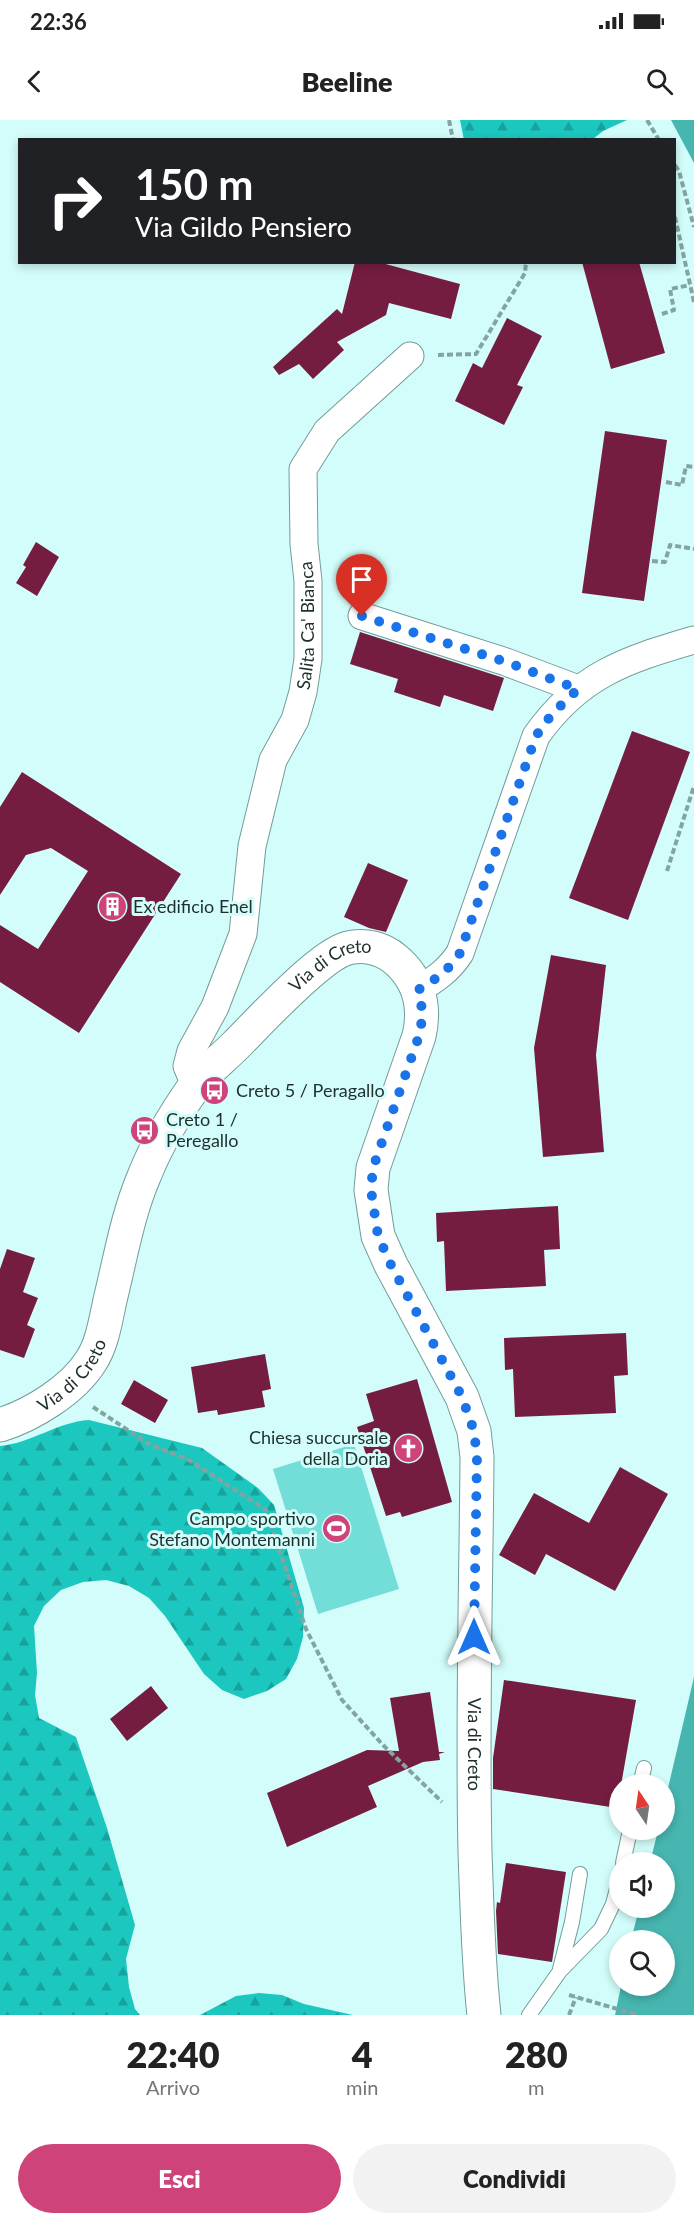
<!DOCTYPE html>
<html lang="it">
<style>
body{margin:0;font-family:Lato,sans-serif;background:#f2f2f2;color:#222;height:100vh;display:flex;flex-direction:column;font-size:22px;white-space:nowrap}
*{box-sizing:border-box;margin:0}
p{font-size:20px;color:#767676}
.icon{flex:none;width:33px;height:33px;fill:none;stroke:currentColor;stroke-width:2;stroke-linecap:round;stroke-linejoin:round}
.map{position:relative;height:1895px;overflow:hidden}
.drawer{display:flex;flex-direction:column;background:#fff;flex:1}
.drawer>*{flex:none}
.hud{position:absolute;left:18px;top:18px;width:658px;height:126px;border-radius:0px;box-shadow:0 3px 9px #0003;background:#202124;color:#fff;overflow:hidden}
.needle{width:39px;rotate:347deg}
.fabs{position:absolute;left:609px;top:1654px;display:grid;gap:12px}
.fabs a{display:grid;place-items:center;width:66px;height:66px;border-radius:50%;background:#fff;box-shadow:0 3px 9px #0003;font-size:30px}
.pin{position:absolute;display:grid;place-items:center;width:51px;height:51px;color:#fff;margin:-62px -26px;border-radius:50% 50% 50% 0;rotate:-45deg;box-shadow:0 0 6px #0007}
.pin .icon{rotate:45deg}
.me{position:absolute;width:66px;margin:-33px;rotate:0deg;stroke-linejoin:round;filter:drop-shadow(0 0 4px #0008)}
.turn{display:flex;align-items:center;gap:21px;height:126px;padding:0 18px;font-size:27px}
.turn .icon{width:78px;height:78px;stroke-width:2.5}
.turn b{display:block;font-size:42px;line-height:51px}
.eta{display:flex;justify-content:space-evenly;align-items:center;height:102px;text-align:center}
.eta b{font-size:36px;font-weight:800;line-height:42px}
.cta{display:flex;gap:12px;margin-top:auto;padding:12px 18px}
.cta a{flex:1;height:69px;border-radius:36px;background:#ce4379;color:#fff;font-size:24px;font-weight:800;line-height:69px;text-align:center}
.cta a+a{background:#f2f2f2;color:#222}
.status{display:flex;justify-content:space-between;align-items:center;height:42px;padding:0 30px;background:#fff;direction:ltr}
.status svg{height:16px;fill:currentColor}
header{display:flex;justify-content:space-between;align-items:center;height:78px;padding:0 18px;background:#fff;font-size:27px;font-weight:800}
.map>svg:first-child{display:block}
.forest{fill:url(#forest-firs)}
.pitch{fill:#73ddd7}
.water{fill:#47b6b0}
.building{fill:#751d40}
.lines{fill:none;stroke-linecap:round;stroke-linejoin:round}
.service-casing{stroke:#739c99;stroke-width:16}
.minor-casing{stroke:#739c99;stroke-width:29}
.secondary-casing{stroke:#739c99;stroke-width:35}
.path{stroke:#84a4a1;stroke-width:4;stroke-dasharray:6 3;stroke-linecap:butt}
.service{stroke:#fff;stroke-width:14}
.minor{stroke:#fff;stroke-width:27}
.secondary{stroke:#fff;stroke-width:33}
.route{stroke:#1a73e8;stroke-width:10;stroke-dasharray:0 18}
.labels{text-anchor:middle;stroke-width:6;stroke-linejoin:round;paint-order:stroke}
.street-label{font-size:18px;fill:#1e2f2d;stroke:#d2fdfa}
.poi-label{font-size:18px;fill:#1e2f2d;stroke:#d2fdfa;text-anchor:start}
</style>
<div class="status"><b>22:36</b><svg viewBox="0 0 49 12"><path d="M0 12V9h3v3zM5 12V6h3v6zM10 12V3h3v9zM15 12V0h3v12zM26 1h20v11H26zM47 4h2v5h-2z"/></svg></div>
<header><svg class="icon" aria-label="back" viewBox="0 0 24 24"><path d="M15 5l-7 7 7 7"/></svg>Beeline<svg class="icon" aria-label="search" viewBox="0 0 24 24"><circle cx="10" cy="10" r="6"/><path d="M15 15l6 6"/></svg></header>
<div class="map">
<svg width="694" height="1895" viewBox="0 0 694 1895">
<defs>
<pattern id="forest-firs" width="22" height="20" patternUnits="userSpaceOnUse" patternTransform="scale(1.5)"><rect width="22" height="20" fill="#1cc7bf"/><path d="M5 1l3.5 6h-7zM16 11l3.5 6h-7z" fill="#18a29c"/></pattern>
</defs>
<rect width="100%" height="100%" fill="#d2fdfa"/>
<g class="forest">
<polygon points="460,0 627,0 603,11 593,19 464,20"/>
<path d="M89,1300L202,1328L258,1368L274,1385L304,1488L303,1517L297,1539L286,1559L267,1571L244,1579L222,1570L204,1554L165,1496L149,1478L129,1466L106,1460L83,1462L61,1470L44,1486L34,1506L37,1553L35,1575L39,1598L76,1617L107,1708L135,1805L126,1839L129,1867L135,1889L140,1895H0V1326C32,1323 57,1302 89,1300Z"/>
<polygon points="259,1873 282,1875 304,1884 353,1895 200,1895 236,1876"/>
</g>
<polygon class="pitch" points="354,1324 399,1469 318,1494 273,1349"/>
<g class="water">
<polygon points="671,0 694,0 694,43"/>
<polygon points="694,1557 694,1895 615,1895 621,1866 664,1866 664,1821 631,1821 639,1788 664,1788 664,1743 650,1743 658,1710 664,1710 665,1681"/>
</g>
<g class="building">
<polygon points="355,142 378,142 460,164 451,199 389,183 386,195 337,222 344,230 313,259 299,244 279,255 273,247 337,189 342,194"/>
<polygon points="582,142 639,142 665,233 611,249"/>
<polygon points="507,198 542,216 517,265 523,267 504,305 455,281 473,243 482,248"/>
<polygon points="605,311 667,320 644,481 582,473"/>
<polygon points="36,422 59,437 37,476 16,463 26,447 23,445"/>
<polygon points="360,512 504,558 493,591 444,575 440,587 394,572 398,559 350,544"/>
<polygon points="632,611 690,632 628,800 569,778"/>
<polygon points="22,652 181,754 79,913 0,862 0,805 38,829 88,751 51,728 26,735 0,775 0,687"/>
<polygon points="368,743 408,760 386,812 369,808 344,797"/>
<polygon points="551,835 606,845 596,935 604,1032 543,1037 534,928"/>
<polygon points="558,1086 560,1129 544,1130 546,1166 446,1171 444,1121 437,1122 436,1093"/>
<polygon points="7,1129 35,1138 23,1172 38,1178 27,1205 35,1209 24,1238 0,1230 0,1149"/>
<polygon points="626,1213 628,1255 614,1256 616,1293 515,1297 513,1249 505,1250 504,1218"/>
<polygon points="265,1234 271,1269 262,1271 265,1287 218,1295 217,1290 198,1293 191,1247"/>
<polygon points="417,1259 452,1382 402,1397 400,1392 386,1396 357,1307 374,1301 366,1274"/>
<polygon points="134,1260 168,1280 155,1303 121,1284"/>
<polygon points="620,1347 668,1374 615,1471 546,1434 535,1455 499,1435 534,1373 589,1403"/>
<polygon points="504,1560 636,1580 617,1688 493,1669 493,1638"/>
<polygon points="151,1566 168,1588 127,1621 110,1599"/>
<polygon points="430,1572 439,1632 445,1632 439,1634 440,1640 423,1642 368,1666 377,1687 287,1727 267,1673 367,1630 399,1631 390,1578"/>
<polygon points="506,1743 566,1752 552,1842 498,1834 496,1791 497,1782 500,1783"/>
</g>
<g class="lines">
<defs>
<g id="service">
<polyline points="640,1665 644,1648"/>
<polyline points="623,1743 630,1710"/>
<polyline points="560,1849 572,1802 580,1754"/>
<polyline points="529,1895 560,1851 601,1809 613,1784 620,1757"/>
</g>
<g id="minor">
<polyline points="362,496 506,542 578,569"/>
<path d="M418,870C436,859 449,850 460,833L536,616C579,555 625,540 694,520"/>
<path id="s1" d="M195,965L187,946L191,931L215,887L243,814L252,726L273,640L295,600L303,572L308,539V461L304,424L303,349L327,311L410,236"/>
</g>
<g id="secondary">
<path id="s2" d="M0,1305C32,1295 73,1270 91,1241C103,1223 106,1197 111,1176C121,1135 128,1093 145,1054C157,1024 175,994 194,967C205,952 222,939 236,925C259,902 320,835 348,828C364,824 382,828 395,839C419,859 426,886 419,916L373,1048L371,1070L378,1116L391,1145L462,1277L474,1311L477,1337C476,1468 472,1600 475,1732C477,1786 478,1841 484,1895"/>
</g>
</defs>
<use href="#service" class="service-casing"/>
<use href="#minor" class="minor-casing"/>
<use href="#secondary" class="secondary-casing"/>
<g class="path">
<polyline points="449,0 453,20"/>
<polyline points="647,0 659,20"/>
<polyline points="675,45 679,51 694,107"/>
<polyline points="675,97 694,182"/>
<polyline points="662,194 674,190 670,169 690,165"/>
<polyline points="438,235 476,234 525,153 526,142"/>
<polyline points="666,362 682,365 686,346 694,347"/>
<polyline points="652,441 665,442 670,425 694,429"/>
<polyline points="667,751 694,666"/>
<polyline points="93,1287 149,1324 189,1340 266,1390 306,1509 342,1580 383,1625 442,1682"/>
<polyline points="569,1875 638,1895"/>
<polyline points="569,1895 576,1877"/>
</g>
<use href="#service" class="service"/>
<use href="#minor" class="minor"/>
<use href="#secondary" class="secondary"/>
</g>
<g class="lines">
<path class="route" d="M362,496L506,542L578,569L552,594L536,616L460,833C449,850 436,859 418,870C423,887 423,899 419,916L373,1048L371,1070L378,1116L391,1145L462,1277L474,1311L477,1337L474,1517"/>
</g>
<defs>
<symbol id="building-disc" viewBox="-11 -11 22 22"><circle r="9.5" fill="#ce4379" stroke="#d2fdfa"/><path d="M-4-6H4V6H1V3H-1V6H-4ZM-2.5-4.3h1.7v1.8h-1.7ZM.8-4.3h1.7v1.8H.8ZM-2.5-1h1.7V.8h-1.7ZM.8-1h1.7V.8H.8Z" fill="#fff"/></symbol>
<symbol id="bus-disc" viewBox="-11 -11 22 22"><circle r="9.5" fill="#ce4379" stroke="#d2fdfa"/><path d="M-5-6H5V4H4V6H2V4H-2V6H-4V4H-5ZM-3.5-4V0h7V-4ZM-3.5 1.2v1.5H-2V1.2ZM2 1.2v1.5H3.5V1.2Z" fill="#fff"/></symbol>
<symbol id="church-disc" viewBox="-11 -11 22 22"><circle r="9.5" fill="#ce4379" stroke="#d2fdfa"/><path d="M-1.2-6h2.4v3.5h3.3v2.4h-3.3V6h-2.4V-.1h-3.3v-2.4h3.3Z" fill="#fff"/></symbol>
<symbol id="stadium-disc" viewBox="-11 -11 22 22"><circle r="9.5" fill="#ce4379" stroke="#d2fdfa"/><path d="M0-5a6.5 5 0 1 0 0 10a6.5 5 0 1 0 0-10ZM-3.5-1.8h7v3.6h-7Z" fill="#fff"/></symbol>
</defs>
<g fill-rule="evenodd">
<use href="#building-disc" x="96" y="770" width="33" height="33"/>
<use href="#bus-disc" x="198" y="954" width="33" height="33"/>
<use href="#bus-disc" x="128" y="994" width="33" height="33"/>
<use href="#church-disc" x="392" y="1312" width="33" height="33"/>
<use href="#stadium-disc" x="320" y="1392" width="33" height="33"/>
</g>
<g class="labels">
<g class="street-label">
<text dy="6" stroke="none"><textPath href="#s1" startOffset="483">Salita Ca' Bianca</textPath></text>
<text dy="6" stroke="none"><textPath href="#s2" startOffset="594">Via di Creto</textPath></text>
<text dy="6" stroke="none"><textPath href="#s2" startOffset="90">Via di Creto</textPath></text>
<text dy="6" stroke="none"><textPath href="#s2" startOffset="1492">Via di Creto</textPath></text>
</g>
<g class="poi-label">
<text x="133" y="793">Ex edificio Enel</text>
<text x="236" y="977">Creto 5 / Peragallo</text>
<text x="166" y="1006">Creto 1 /<tspan x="166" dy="21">Peregallo</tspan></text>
<text x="388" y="1324" text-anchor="end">Chiesa succursale<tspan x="388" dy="21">della Doria</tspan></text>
<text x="315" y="1405" text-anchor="end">Campo sportivo<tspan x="315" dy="21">Stefano Montemanni</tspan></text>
</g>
</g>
</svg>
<div class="fabs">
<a><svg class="needle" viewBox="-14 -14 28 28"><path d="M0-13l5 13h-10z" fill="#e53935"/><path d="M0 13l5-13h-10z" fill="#767676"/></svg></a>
<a><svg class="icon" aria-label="sound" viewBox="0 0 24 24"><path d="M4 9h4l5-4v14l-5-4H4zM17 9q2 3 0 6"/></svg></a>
<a><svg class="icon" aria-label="search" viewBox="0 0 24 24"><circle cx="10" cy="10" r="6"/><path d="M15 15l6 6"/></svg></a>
</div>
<div class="pin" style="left:362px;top:496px;background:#d93025"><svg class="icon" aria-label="arrive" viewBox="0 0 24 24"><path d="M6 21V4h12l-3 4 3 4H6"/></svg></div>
<svg class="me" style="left:474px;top:1517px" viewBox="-20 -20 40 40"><path d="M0-17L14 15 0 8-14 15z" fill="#1a73e8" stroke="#fff" stroke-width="4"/></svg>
<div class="hud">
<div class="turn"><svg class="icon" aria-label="right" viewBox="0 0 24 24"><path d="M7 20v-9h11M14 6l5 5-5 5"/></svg><div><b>150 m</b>Via Gildo Pensiero</div></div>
</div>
</div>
<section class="drawer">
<div class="eta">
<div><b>22:40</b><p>Arrivo</p></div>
<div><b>4</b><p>min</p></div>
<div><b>280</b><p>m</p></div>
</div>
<div class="cta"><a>Esci</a><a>Condividi</a></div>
</section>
